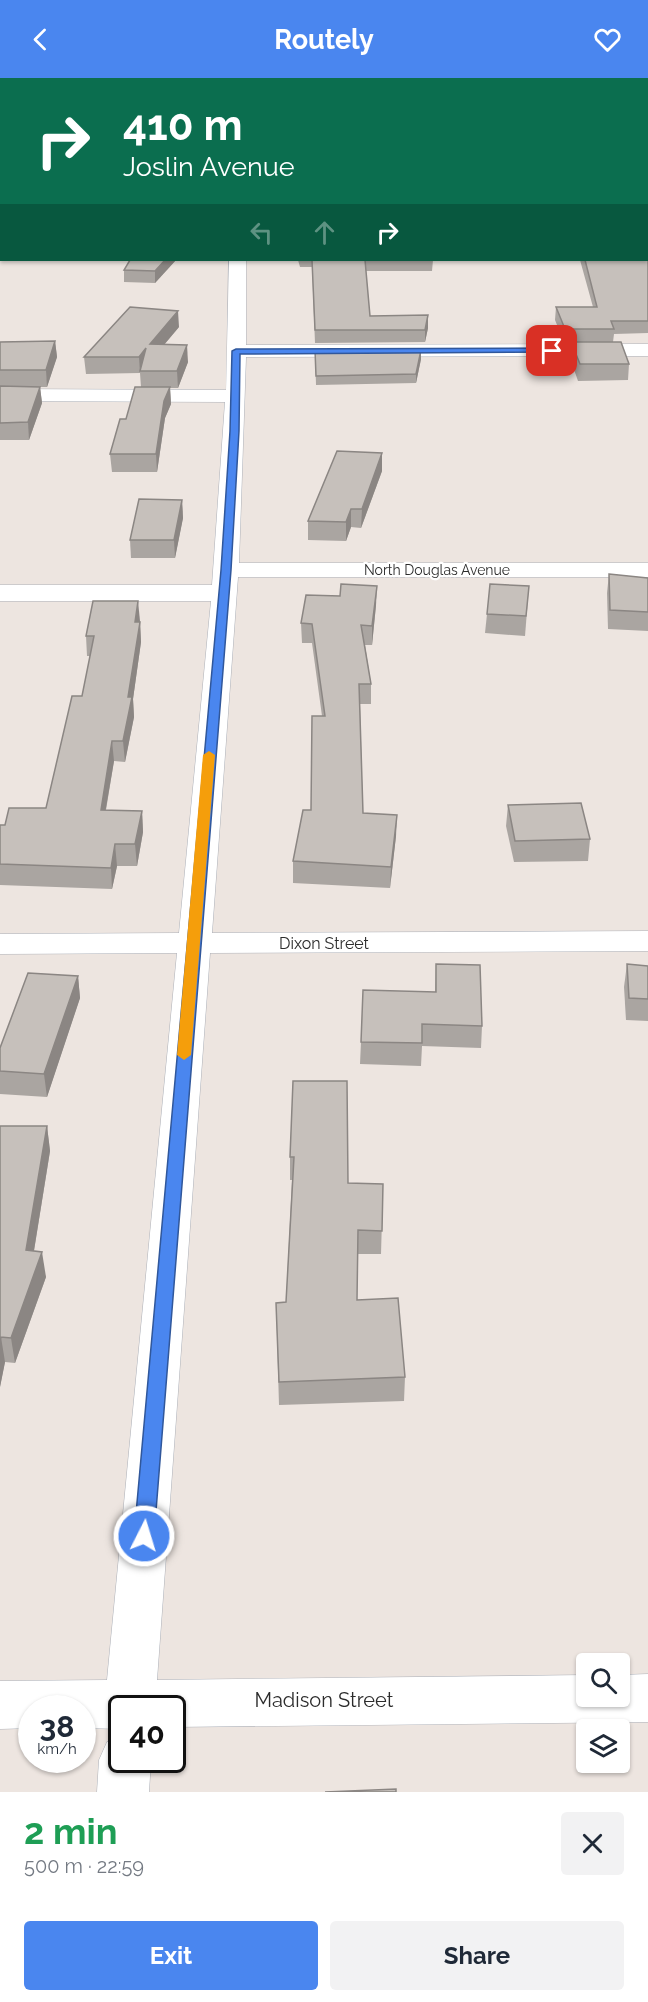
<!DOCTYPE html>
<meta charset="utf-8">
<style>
body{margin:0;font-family:Raleway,sans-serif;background:#f2f2f3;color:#1f2937;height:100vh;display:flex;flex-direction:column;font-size:22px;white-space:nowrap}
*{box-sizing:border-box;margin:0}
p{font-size:20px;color:#747a83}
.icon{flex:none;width:33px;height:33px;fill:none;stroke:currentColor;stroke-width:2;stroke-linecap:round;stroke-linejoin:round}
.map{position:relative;height:1714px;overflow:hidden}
.drawer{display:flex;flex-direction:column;background:#fff;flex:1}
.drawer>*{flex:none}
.banner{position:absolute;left:0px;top:0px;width:648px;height:183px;box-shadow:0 2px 4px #0004;background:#0b6e4f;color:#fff;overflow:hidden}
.fabs{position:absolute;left:576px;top:1575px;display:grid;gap:12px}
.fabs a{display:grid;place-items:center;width:54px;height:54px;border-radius:6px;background:#fff;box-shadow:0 2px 4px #0004;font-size:30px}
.speed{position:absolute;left:18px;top:1617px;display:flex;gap:12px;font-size:30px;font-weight:700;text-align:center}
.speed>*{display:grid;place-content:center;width:78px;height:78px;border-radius:50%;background:#fff;box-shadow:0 2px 4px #0004;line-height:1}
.speed small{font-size:15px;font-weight:400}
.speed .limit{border:3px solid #111;border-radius:9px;background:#fff;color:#111}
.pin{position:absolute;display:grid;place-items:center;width:51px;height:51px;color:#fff;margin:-26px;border-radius:12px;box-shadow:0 3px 9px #0006}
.me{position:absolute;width:66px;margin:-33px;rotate:5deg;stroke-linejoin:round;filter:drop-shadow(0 0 4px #0008)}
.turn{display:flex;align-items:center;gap:21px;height:126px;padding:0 24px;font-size:27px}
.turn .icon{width:78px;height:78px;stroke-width:2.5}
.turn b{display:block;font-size:42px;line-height:51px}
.lanes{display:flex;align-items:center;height:57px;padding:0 24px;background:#0003;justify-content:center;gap:30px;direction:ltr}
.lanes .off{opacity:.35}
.round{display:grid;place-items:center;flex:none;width:63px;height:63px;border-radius:6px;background:#f2f2f3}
.head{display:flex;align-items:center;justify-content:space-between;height:102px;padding:0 24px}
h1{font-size:36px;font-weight:700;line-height:45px;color:#1e9e55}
.primary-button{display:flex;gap:12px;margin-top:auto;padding:12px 24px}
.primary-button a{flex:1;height:69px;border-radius:6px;background:#4a86ef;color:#fff;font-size:24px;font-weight:700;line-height:69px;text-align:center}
.primary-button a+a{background:#f2f2f3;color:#1f2937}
header{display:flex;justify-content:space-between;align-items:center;height:78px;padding:0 24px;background:#4a86ef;color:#fff;font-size:27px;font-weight:700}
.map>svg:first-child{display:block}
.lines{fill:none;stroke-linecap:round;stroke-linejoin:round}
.minor-casing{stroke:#acb0b8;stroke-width:1}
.minor{fill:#fff;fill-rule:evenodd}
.wall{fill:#aaa5a1}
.shaded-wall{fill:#8b8683}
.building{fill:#c6c0bb;stroke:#8b8683;stroke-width:1.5}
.route{fill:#4a86ef;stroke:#30579b;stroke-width:1.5}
.slow{fill:#f59e0b}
.labels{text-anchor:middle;stroke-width:4.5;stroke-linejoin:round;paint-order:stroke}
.far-street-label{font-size:14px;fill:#2c2c2c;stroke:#fff}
.street-label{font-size:16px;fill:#2c2c2c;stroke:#fff}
.near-street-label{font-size:20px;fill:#2c2c2c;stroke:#fff}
</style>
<header><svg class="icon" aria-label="back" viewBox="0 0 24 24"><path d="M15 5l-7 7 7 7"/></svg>Routely<svg class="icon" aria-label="heart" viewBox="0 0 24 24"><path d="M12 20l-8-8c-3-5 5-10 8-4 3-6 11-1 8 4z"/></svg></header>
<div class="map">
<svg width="648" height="1714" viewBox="0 0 648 1714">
<rect width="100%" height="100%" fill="#ede5e0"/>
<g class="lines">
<defs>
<g id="minor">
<rect x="239" y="0" width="14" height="2"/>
<polygon points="632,0 648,0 648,3 631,2"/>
<rect x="0" y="72" width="2" height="10"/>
<polygon points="646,105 648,106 648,118 646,117"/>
<polygon points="229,182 246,182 246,267 648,266 648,278 246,279 239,485 648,485 648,499 238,499 212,855 648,853 648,873 210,875 157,1602 586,1597 586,1618 620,1618 620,1597 648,1596 648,1644 172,1649 172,1630 122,1630 122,1651 82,1650 82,1630 32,1630 32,1650 0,1651 0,1603 107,1602 177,875 0,876 0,856 179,855 211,523 0,523 0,507 212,507 225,324 0,323 0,311 226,312"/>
<polygon points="122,1658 122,1682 151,1682 149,1714 97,1714 99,1682 107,1664"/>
</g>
</defs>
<use href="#minor" class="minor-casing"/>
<use href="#minor" class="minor"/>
</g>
<g class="wall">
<rect x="0" y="8" width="2" height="60"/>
<polygon points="648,173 648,255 614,256 613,264 564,264 555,242 556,229 593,229 580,182 646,182"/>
<polygon points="176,182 155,205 124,204 124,192"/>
<polygon points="298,182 433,182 432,193 366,193 370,238 428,250 425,264 315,265 312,189 300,189"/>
<polygon points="179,249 164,267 188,284 178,310 170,310 171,326 165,340 157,394 112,394 110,376 141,309 140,295 86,296 84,279"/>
<polygon points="55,263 57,279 47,309 40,309 42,325 29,362 0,362 0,264"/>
<polygon points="571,264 629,286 628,302 578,303 570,280"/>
<polygon points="315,272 421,272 421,281 416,305 316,307"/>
<polygon points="382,375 382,393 361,450 351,449 346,463 308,462 308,443"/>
<polygon points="182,422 183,440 175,480 131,480 130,462"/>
<polygon points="609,496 648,500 648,553 608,551 607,515"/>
<polygon points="529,508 525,558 485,555 487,536"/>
<polygon points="376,527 372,567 365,567 371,606 371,626 360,626 363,735 396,758 390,810 293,805 293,783 311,732 322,638 312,565 302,565 301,545"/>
<polygon points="140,543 141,564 133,621 134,639 125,684 114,683 106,732 142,733 143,754 137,788 117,788 112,811 0,807 0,747 5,747 46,730 82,618 90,578 87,578 86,558"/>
<polygon points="508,727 590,761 588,783 514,784 506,748"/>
<polygon points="436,886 482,948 481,970 422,968 421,988 360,986 361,964 435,914"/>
<polygon points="627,886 648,888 648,943 626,942 624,909"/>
<polygon points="78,898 80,920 47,1019 0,1016 0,970"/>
<polygon points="293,1003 348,1105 383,1106 381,1176 357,1176 357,1222 405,1299 404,1323 279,1327 276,1225 286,1224 292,1102 290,1102 290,1079"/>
<polygon points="0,1048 47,1048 50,1073 34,1173 46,1199 15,1285 5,1284 0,1309"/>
</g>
<g class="shaded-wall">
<polygon points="165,182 176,182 155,205 155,193"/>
<polygon points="178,233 179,249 151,282 150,266"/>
<polygon points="428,237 428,250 425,264 425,252"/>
<polygon points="55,263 57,279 47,309 46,292"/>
<polygon points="187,267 188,284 178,310 177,293"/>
<polygon points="146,270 140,293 140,295 139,279"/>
<polygon points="421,272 421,281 416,305 416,296"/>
<polygon points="40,309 42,325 29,362 28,344"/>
<polygon points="170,309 171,326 165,340 157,394 156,376 164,323"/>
<polygon points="382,375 382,393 361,450 362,431"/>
<polygon points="182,422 183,440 175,480 174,462"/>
<polygon points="351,431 351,449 346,463 346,444"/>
<polygon points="377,508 376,527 372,567 372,548"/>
<polygon points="138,523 140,543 136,564 135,544"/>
<polygon points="140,544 141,564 133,621 134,639 125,684 123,663 128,619"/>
<polygon points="112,663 114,683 102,753 101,732"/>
<polygon points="142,733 143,754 137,788 135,766"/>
<polygon points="397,737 396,758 390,810 391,789"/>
<polygon points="115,766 117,788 112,811 111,790"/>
<polygon points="78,898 80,920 47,1019 44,996"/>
<polygon points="47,1048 50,1073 30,1197 26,1172"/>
<polygon points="42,1174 46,1199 15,1285 11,1260"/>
<polygon points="1,1259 5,1284 0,1309 0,1262"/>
</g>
<g class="building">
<polygon points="2,0 197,0 196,2 2,2"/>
<rect x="295" y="0" width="48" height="2"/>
<rect x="0" y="8" width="2" height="50"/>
<polygon points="646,170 648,173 648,243 611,243 614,251 565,251 556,229 597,229 585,182 646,182"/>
<polygon points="130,182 165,182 155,193 124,192"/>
<polygon points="312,182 365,182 370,238 428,237 425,252 315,252"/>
<polygon points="130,229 178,233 150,266 187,267 177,293 140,293 146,270 139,279 84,279"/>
<polygon points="55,263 46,292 0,292 0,264"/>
<polygon points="571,264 621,264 629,286 580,286"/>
<polygon points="315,272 421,272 416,296 316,298"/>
<polygon points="0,308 40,309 28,344 0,345"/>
<polygon points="135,309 170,309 164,323 156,376 110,376 120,341 126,341"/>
<polygon points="337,373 382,375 362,431 351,431 346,444 308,443"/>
<polygon points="139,421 182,422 174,462 130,462"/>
<polygon points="609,496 648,500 648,534 610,532"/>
<polygon points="341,506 377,508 372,548 361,547 371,606 359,606 363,735 397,737 391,789 293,783 303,732 311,732 312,638 325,638 312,546 301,545 306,517 340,518"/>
<polygon points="490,506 529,508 526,538 487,536"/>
<polygon points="93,523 138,523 135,544 140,544 128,619 132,619 123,663 112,663 101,732 142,733 135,766 115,766 111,790 0,786 0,747 5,747 9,730 46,730 72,618 82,618 94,558 86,558"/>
<polygon points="581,725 590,761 515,763 508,727"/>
<polygon points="436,886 480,887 482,948 422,946 422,965 361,964 363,912 436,914"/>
<polygon points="627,886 648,888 648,921 629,920"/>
<polygon points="28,895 78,898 44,996 0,993 0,970"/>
<polygon points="293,1003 347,1003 348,1105 383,1106 382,1153 358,1152 357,1222 398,1220 405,1299 279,1304 276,1225 286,1224 294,1079 290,1079"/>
<polygon points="0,1048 47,1048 26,1172 42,1174 11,1260 1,1259 0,1262"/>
<polygon points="396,1711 396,1714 325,1714"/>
</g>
<polygon class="route" points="552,270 556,273 555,274 240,276 239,353 231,492 154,1458 151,1464 144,1466 137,1464 134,1458 221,492 230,353 232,273 236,271"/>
<polygon class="slow" points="209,673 215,677 191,977 184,982 177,977 203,677"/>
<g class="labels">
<g class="far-street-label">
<text x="437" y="497">North Douglas Avenue</text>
</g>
<g class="street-label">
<text x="324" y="871">Dixon Street</text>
</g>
<g class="near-street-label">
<text x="324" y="1629">Madison Street</text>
</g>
</g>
</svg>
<div class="fabs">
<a><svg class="icon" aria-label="search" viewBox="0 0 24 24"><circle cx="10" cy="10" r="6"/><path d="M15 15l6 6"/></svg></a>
<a><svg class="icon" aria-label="layers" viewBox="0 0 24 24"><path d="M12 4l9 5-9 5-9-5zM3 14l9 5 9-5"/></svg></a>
</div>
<div class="speed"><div>38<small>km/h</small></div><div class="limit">40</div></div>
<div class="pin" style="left:552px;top:273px;background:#d93025"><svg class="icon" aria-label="arrive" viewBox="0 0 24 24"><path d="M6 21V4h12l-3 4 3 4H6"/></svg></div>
<svg class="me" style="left:144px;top:1458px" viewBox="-20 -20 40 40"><circle r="17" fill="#4a86ef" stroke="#fff" stroke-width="3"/><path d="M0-11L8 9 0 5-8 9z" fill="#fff"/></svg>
<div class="banner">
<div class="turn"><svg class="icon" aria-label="right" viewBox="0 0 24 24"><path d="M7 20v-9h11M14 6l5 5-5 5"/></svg><div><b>410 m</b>Joslin Avenue</div></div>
<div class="lanes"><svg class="icon off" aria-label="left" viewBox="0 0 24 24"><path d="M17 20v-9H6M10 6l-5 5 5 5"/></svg><svg class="icon off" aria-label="ahead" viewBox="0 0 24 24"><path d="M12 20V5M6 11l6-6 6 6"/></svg><svg class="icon" aria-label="right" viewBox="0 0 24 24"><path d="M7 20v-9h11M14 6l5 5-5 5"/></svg></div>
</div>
</div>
<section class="drawer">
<div class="head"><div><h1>2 min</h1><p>500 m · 22:59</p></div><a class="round"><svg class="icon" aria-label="close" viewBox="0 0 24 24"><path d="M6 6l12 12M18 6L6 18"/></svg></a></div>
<div class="primary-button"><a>Exit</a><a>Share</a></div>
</section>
